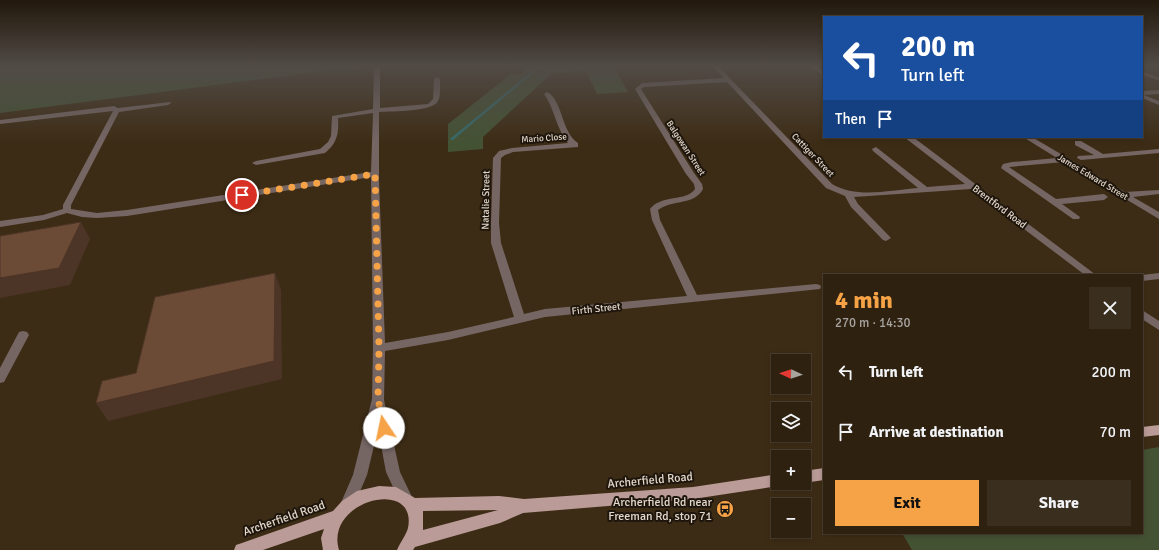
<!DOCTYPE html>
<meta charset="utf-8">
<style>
body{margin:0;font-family:Signika,sans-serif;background:#3a2e1e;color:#f1f3f6;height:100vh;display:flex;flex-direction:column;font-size:15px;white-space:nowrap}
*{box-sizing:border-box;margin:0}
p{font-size:13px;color:#a7a39f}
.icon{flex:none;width:22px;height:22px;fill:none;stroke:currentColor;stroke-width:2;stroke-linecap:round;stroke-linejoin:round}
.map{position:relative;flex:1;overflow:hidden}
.side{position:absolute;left:823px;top:274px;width:320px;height:260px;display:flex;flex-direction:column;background:#2e2110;border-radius:0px;box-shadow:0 2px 6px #0003,0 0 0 1px #493e30}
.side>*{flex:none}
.hud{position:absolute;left:823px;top:16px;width:320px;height:122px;border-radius:0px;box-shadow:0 2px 6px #0003,0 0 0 1px #493e30;background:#1a4fa0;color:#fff;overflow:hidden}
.needle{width:26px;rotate:273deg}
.tools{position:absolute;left:771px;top:354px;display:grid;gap:8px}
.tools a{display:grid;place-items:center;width:40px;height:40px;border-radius:0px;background:#2e2110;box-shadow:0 2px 6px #0003,0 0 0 1px #493e30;font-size:20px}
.pin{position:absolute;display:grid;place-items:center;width:34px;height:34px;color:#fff;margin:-17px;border:2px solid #fff;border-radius:50%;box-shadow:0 1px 4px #0007}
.me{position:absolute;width:44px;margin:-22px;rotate:349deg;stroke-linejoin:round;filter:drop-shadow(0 0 3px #0008)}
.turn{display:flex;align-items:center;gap:14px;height:84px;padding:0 12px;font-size:18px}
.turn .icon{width:52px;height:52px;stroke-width:2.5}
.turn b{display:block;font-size:28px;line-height:34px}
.then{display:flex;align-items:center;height:38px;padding:0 12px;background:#0003;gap:8px;font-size:15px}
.round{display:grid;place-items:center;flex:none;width:42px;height:42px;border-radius:0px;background:#3a2e1e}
.overview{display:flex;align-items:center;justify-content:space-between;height:68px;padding:0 12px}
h1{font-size:24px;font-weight:800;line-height:30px;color:#f6a246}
.primary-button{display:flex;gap:8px;margin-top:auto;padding:8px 12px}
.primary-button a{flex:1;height:46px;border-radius:0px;background:#f6a246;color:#111;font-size:16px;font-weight:800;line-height:46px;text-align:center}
.primary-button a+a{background:#3a2e1e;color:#f1f3f6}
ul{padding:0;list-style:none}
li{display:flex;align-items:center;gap:12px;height:60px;padding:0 12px}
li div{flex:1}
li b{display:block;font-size:15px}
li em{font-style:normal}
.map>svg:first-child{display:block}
.green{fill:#445234}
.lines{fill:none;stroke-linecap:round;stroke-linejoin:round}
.stream{stroke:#376b6c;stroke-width:2.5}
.minor{fill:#756664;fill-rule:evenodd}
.major{fill:#ba9b97;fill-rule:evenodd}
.shaded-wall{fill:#4c3426}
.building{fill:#6c4b36;stroke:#4c3426}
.route{stroke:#f6a246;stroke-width:7;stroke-dasharray:0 12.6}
.labels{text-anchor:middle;stroke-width:4;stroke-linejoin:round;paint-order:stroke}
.far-street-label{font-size:9px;fill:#e3d7ca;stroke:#1e160c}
.street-label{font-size:10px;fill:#e3d7ca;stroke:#1e160c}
.near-street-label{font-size:12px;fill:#e3d7ca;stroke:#1e160c}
.near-poi-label{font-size:12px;fill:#e3d7ca;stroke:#1e160c;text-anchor:end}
</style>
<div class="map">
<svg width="1159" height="550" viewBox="0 0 1159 550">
<rect width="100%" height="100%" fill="#3d2c15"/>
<g class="green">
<polygon points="0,66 362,66 0,113"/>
<polygon points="531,66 584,66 586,70 615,69 628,92 597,94 586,71 552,73 483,137 483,149 448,152 448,124 511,74 520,74"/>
<polygon points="1159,447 1159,550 912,550 902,533 1142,533 1142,450"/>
</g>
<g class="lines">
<polyline class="stream" points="452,139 540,66"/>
<g class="minor">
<path d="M374,66H380V108L428,104L433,99L434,79L437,77L440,79C440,85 441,96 438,101C433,112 391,111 379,112V180L385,343L448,332L514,317L491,243V223L493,158L499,151L512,148L568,143C556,129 555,109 544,94L547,92C563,100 561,132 578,143V147L513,152L505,155L501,158L499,223L501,243L524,314L545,309L687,296L652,220L650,209C662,194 686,202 695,189L694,184L686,174L635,89L642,83L724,78L712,66H718L832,184C857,199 890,190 918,188L873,151L872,149L876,147L927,187L965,184L904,137H913L1096,275H1085L971,189L854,197L858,204L891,238L886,241L883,240L851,207L845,196L826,188L727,82L644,87L641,89L694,173L702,184L703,189C694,206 672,199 658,210L660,220L697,295L816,284L820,285L821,287L820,289L545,317L448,340L385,351L384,400L400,472L412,497L410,502L405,503L400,502L386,472L378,429L367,475L352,510L347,512L342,510L340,505L353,475L372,399L373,348L371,177L127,216L97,218L82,217L67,213L44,220L0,227V221L43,215L63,209V205L113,111L0,124V120L114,106L118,108L170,102L171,103L168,105L119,112L71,205V209L97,213L127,210L371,172L373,113L338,118C339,134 337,143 325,153L256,165L252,163L256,161L320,149L328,142L331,136L332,116L373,109Z"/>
<polygon points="810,66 817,66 824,71 824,76"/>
<polygon points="1142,71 1159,78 1159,80 1142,75"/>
<polygon points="1159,90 1159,94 1144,95 1159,101 1159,105 1142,98 1142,91"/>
<polygon points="1023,137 1032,137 1125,192 1159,190 1159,194 1133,197 1159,212 1159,219 1064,162 1009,167 1056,199 1104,194 1108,197 1104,200 1062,204 1080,217 1079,219 1073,219 1001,168 1003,164 1012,162 1057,158"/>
<polygon points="1075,141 1081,141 1103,154 1159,149 1159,153 1081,160 1077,158 1078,156 1094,155 1075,145"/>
<polygon points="1159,273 1159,279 1142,281 1142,275"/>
<polygon points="1142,310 1159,321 1159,330 1142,319"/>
<polygon points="23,331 27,332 29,335 4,382 0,383 0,368 19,332"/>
</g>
<g class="major">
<polygon points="1159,425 1159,435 1142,437 1142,427"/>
<polygon points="824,468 824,480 804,483 804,471"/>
<path d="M778,474V483H784L778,486L693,499L523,513L500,523L415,547L413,550H397C400,543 406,535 408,528C418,477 324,500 339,550H323L321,538L324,529L263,550H234L236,545L242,543L333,511L342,501L357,491L379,486L396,487L415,498L499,496L524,499L693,487ZM498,510L423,530V511Z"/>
</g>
</g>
<g class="shaded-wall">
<polygon points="81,222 90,239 70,285 0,298 0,278"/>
<polygon points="275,273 281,290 282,379 108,421 96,403"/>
</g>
<g class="building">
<polygon points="81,222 59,268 0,278 0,236"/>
<polygon points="275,273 274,361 96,403 102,381 136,373 155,297"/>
</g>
<linearGradient id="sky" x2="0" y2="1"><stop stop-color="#22180c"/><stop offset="0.46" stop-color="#514b46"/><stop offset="1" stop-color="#514b46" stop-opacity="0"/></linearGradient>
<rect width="1159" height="143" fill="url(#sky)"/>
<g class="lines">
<polyline class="route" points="242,195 375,174 379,348 378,399 384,428"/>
</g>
<defs>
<symbol id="bus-disc" viewBox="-11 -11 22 22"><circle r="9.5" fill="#f6a246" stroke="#1e160c"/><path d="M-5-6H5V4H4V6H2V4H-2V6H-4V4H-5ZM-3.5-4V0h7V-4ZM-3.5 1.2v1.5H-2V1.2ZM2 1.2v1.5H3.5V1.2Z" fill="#111"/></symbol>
</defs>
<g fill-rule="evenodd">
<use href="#bus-disc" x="715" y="499" width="20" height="20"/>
</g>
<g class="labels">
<g class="far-street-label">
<text transform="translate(544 138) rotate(-4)" y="3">Mario Close</text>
<text transform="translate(686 148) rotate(57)" y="3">Balgowan Street</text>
<text transform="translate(813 155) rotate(46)" y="3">Cattiger Street</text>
<text transform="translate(1093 177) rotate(31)" y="3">James Edward Street</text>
</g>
<g class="street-label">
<text transform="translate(485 200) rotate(-89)" y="4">Natalie Street</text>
<text transform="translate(1000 206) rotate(37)" y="4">Brentford Road</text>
<text transform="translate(596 308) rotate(-6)" y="4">Firth Street</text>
</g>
<g class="near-street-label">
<text transform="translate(650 480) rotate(-5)" y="4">Archerfield Road</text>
<text transform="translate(284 518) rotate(-19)" y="4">Archerfield Road</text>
</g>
<g class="near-poi-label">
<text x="712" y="506">Archerfield Rd near<tspan x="712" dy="14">Freeman Rd, stop 71</tspan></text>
</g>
</g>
</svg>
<div class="tools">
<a><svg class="needle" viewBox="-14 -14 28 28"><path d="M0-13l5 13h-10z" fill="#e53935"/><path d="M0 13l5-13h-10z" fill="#a7a39f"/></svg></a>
<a><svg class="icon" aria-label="layers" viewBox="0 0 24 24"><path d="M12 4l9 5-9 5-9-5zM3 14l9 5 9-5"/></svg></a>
<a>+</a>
<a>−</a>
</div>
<div class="pin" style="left:242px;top:195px;background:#d93025"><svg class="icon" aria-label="arrive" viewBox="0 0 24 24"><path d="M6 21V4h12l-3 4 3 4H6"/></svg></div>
<svg class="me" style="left:384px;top:428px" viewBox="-20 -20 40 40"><circle r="19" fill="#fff"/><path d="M0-13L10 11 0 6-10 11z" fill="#f6a246"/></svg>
<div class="hud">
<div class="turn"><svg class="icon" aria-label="left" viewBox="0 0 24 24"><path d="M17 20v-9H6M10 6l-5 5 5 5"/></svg><div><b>200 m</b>Turn left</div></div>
<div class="then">Then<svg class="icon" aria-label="arrive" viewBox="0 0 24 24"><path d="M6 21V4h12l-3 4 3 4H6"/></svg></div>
</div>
<section class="side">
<div class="overview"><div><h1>4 min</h1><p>270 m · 14:30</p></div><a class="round"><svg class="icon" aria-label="close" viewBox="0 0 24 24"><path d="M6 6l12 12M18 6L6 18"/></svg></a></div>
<ul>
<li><svg class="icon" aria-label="left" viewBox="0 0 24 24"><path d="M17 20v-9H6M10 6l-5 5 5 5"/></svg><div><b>Turn left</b></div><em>200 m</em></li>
<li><svg class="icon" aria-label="arrive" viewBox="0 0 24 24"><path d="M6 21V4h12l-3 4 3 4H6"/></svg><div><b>Arrive at destination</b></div><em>70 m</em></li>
</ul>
<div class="primary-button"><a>Exit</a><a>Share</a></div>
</section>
</div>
